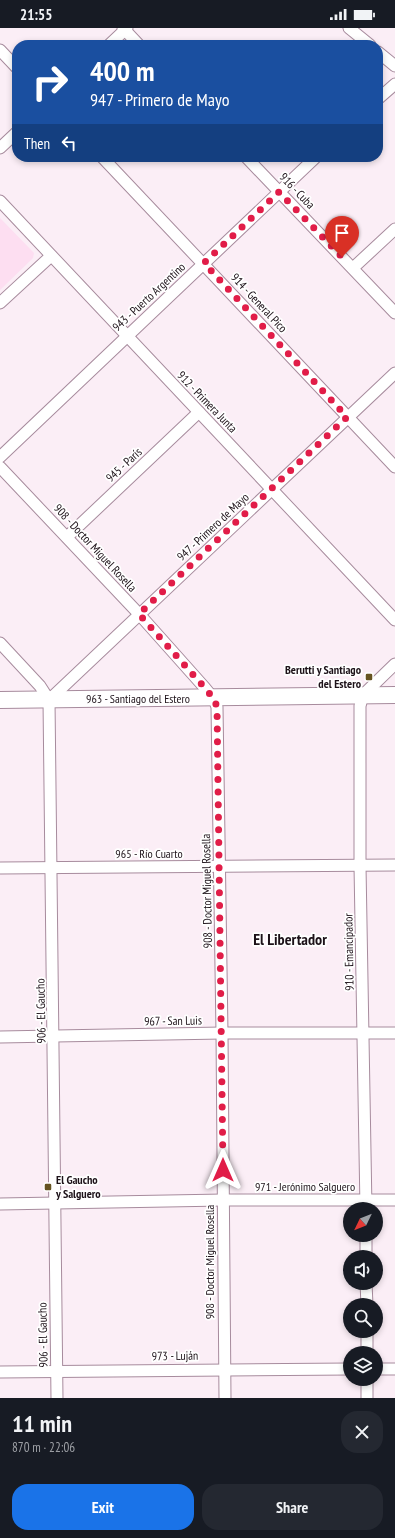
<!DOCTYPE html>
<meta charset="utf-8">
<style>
body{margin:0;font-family:"PT Sans Narrow",sans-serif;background:#242831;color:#f1f3f6;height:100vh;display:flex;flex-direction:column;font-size:15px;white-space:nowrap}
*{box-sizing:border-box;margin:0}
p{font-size:13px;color:#9ea1a6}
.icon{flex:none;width:22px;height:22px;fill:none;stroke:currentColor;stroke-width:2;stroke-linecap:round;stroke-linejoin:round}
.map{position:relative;height:1370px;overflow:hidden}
.sheet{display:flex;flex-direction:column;background:#171b24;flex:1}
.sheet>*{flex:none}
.hud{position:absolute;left:12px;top:12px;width:371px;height:122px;border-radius:16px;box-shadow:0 2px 6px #0003;background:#1a4fa0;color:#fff;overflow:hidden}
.needle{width:26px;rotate:227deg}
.controls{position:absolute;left:343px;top:1174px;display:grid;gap:8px}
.controls a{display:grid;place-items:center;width:40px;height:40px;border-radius:50%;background:#171b24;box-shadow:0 2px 6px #0003;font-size:20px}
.pin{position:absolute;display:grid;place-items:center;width:34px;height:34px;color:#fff;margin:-41px -17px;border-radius:50% 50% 50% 0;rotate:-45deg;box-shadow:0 0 4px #0007}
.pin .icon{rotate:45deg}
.me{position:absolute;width:44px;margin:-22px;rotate:0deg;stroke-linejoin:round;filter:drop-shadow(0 0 3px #0008)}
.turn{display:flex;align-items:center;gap:14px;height:84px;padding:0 12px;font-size:18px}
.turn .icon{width:52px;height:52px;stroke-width:2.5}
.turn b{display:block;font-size:28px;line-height:34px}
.then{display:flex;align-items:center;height:38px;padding:0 12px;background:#0003;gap:8px;font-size:15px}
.round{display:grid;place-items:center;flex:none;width:42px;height:42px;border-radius:16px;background:#242831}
.headline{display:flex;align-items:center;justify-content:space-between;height:68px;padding:0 12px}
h1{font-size:24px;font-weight:800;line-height:30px}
.button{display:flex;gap:8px;margin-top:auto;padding:8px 12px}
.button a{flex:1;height:46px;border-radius:16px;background:#1a73e8;color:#fff;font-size:16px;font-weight:800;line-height:46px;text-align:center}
.button a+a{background:#242831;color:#f1f3f6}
.status{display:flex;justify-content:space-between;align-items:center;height:28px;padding:0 20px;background:#171b24;direction:ltr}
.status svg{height:11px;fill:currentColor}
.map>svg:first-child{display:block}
.built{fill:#fddef1}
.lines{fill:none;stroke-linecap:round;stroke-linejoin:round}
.street-casing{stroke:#a78b9d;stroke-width:13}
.secondary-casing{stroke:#a78b9d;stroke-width:18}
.street{stroke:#fff;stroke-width:11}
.secondary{stroke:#fff;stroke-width:16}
.route{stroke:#e11d48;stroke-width:7;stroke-dasharray:0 12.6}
.poi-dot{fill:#665321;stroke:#fff;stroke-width:1.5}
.labels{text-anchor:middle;stroke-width:3.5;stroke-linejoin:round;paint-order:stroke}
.street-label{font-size:12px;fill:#1d1219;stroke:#fff}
.poi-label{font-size:12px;font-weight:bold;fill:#1d1219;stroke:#fff;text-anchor:end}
.district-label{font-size:16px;font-weight:bold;fill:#1d1219;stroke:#fff}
</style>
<div class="status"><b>21:55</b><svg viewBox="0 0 49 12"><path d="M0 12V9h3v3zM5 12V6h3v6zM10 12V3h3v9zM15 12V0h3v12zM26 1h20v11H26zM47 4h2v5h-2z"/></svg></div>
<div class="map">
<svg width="395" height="1370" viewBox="0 0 395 1370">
<rect width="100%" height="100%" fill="#fbeef6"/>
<polygon class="built" points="0,190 34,225 33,230 0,262"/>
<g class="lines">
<defs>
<g id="street">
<polyline points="123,0 139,17"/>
<polyline points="349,0 370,17"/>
<polyline points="109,17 127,0"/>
<polyline points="0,22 17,40"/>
<polyline points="378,24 395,38"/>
<polyline points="378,71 395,56"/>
<polyline points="0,120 17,104"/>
<polyline points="102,129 395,439"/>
<polyline points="246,129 395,285"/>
<polyline points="0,173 395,592"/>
<polyline points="353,240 395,201"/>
<polyline points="0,275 51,228"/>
<polyline points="0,429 316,129"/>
<polyline points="0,439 139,586 205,660 214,671 217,679 222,1005 225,1370"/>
<polyline points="67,509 199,384"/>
<polyline points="0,615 40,658 49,672 57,1370"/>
<polyline points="49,672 395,345"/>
<polyline points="0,840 395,837"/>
<polyline points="0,1009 222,1005 395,1005"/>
<polyline points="0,1176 223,1172 395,1172"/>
<polyline points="366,1181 360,838 360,678 363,667 395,636"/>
<polyline points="366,1207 366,1229"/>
<polyline points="366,1255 367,1277"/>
<polyline points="367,1303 367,1325"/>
<polyline points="376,1341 395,1341"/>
<polyline points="0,1344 350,1341"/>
<polyline points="367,1351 367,1370"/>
</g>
<polyline id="secondary" points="0,672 395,667"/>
</defs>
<use href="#street" class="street-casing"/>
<use href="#secondary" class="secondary-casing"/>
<use href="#street" class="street"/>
<use href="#secondary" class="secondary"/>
</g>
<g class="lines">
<polyline class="route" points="223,1142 217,679 214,671 205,660 139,586 347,389 204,235 279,164 342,229"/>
</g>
<g class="poi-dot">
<rect x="365" y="645" width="8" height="8" rx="2"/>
<rect x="44" y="1155" width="8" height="8" rx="2"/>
</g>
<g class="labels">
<g class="street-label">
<text transform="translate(297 163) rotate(46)" y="4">916 - Cuba</text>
<text transform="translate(149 269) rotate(-43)" y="4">943 - Puerto Argentino</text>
<text transform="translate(259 275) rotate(47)" y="4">914 - General Pico</text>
<text transform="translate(207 374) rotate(46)" y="4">912 - Primera Junta</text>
<text transform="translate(124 437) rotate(-43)" y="4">945 - París</text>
<text transform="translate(213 499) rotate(-43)" y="4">947 - Primero de Mayo</text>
<text transform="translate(95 520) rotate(47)" y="4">908 - Doctor Miguel Rosella</text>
<text x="138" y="675">963 - Santiago del Estero</text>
<text x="149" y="830">965 - Río Cuarto</text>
<text transform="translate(207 863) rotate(-91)" y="4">908 - Doctor Miguel Rosella</text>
<text transform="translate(349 924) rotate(-91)" y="4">910 - Emancipador</text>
<text transform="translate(41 983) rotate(-91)" y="4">906 - El Gaucho</text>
<text transform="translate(173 993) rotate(-1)" y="4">967 - San Luis</text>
<text x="305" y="1163">971 - Jerónimo Salguero</text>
<text transform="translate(210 1234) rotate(-90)" y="4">908 - Doctor Miguel Rosella</text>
<text transform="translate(43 1307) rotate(-91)" y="4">906 - El Gaucho</text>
<text transform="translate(175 1328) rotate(-1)" y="4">973 - Luján</text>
</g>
<g class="poi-label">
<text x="361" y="646">Berutti y Santiago<tspan x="361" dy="14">del Estero</tspan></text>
<text x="56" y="1156" text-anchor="start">El Gaucho<tspan x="56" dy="14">y Salguero</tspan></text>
</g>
<g class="district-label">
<text x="290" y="917">El Libertador</text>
</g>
</g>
</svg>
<div class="controls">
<a><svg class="needle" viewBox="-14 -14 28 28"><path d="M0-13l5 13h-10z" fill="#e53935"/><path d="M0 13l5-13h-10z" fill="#9ea1a6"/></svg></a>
<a><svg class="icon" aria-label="sound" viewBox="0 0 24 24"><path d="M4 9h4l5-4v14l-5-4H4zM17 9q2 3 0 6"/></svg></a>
<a><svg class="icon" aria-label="search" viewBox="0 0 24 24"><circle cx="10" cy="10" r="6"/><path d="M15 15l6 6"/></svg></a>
<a><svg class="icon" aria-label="layers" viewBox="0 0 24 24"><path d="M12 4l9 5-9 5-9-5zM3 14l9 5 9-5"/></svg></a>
</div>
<div class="pin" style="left:342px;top:229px;background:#d93025"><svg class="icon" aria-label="arrive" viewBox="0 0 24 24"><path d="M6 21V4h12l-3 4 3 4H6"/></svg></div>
<svg class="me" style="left:223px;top:1142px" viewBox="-20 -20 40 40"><path d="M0-17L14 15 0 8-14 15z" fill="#e11d48" stroke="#fff" stroke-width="4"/></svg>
<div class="hud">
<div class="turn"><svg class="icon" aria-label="right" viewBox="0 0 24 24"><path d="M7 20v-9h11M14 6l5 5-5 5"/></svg><div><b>400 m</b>947 - Primero de Mayo</div></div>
<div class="then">Then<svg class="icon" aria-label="left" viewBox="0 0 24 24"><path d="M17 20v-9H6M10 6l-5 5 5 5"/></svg></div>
</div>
</div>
<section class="sheet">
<div class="headline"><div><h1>11 min</h1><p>870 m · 22:06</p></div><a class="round"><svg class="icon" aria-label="close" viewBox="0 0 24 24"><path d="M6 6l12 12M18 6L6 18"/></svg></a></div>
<div class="button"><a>Exit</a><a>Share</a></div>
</section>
